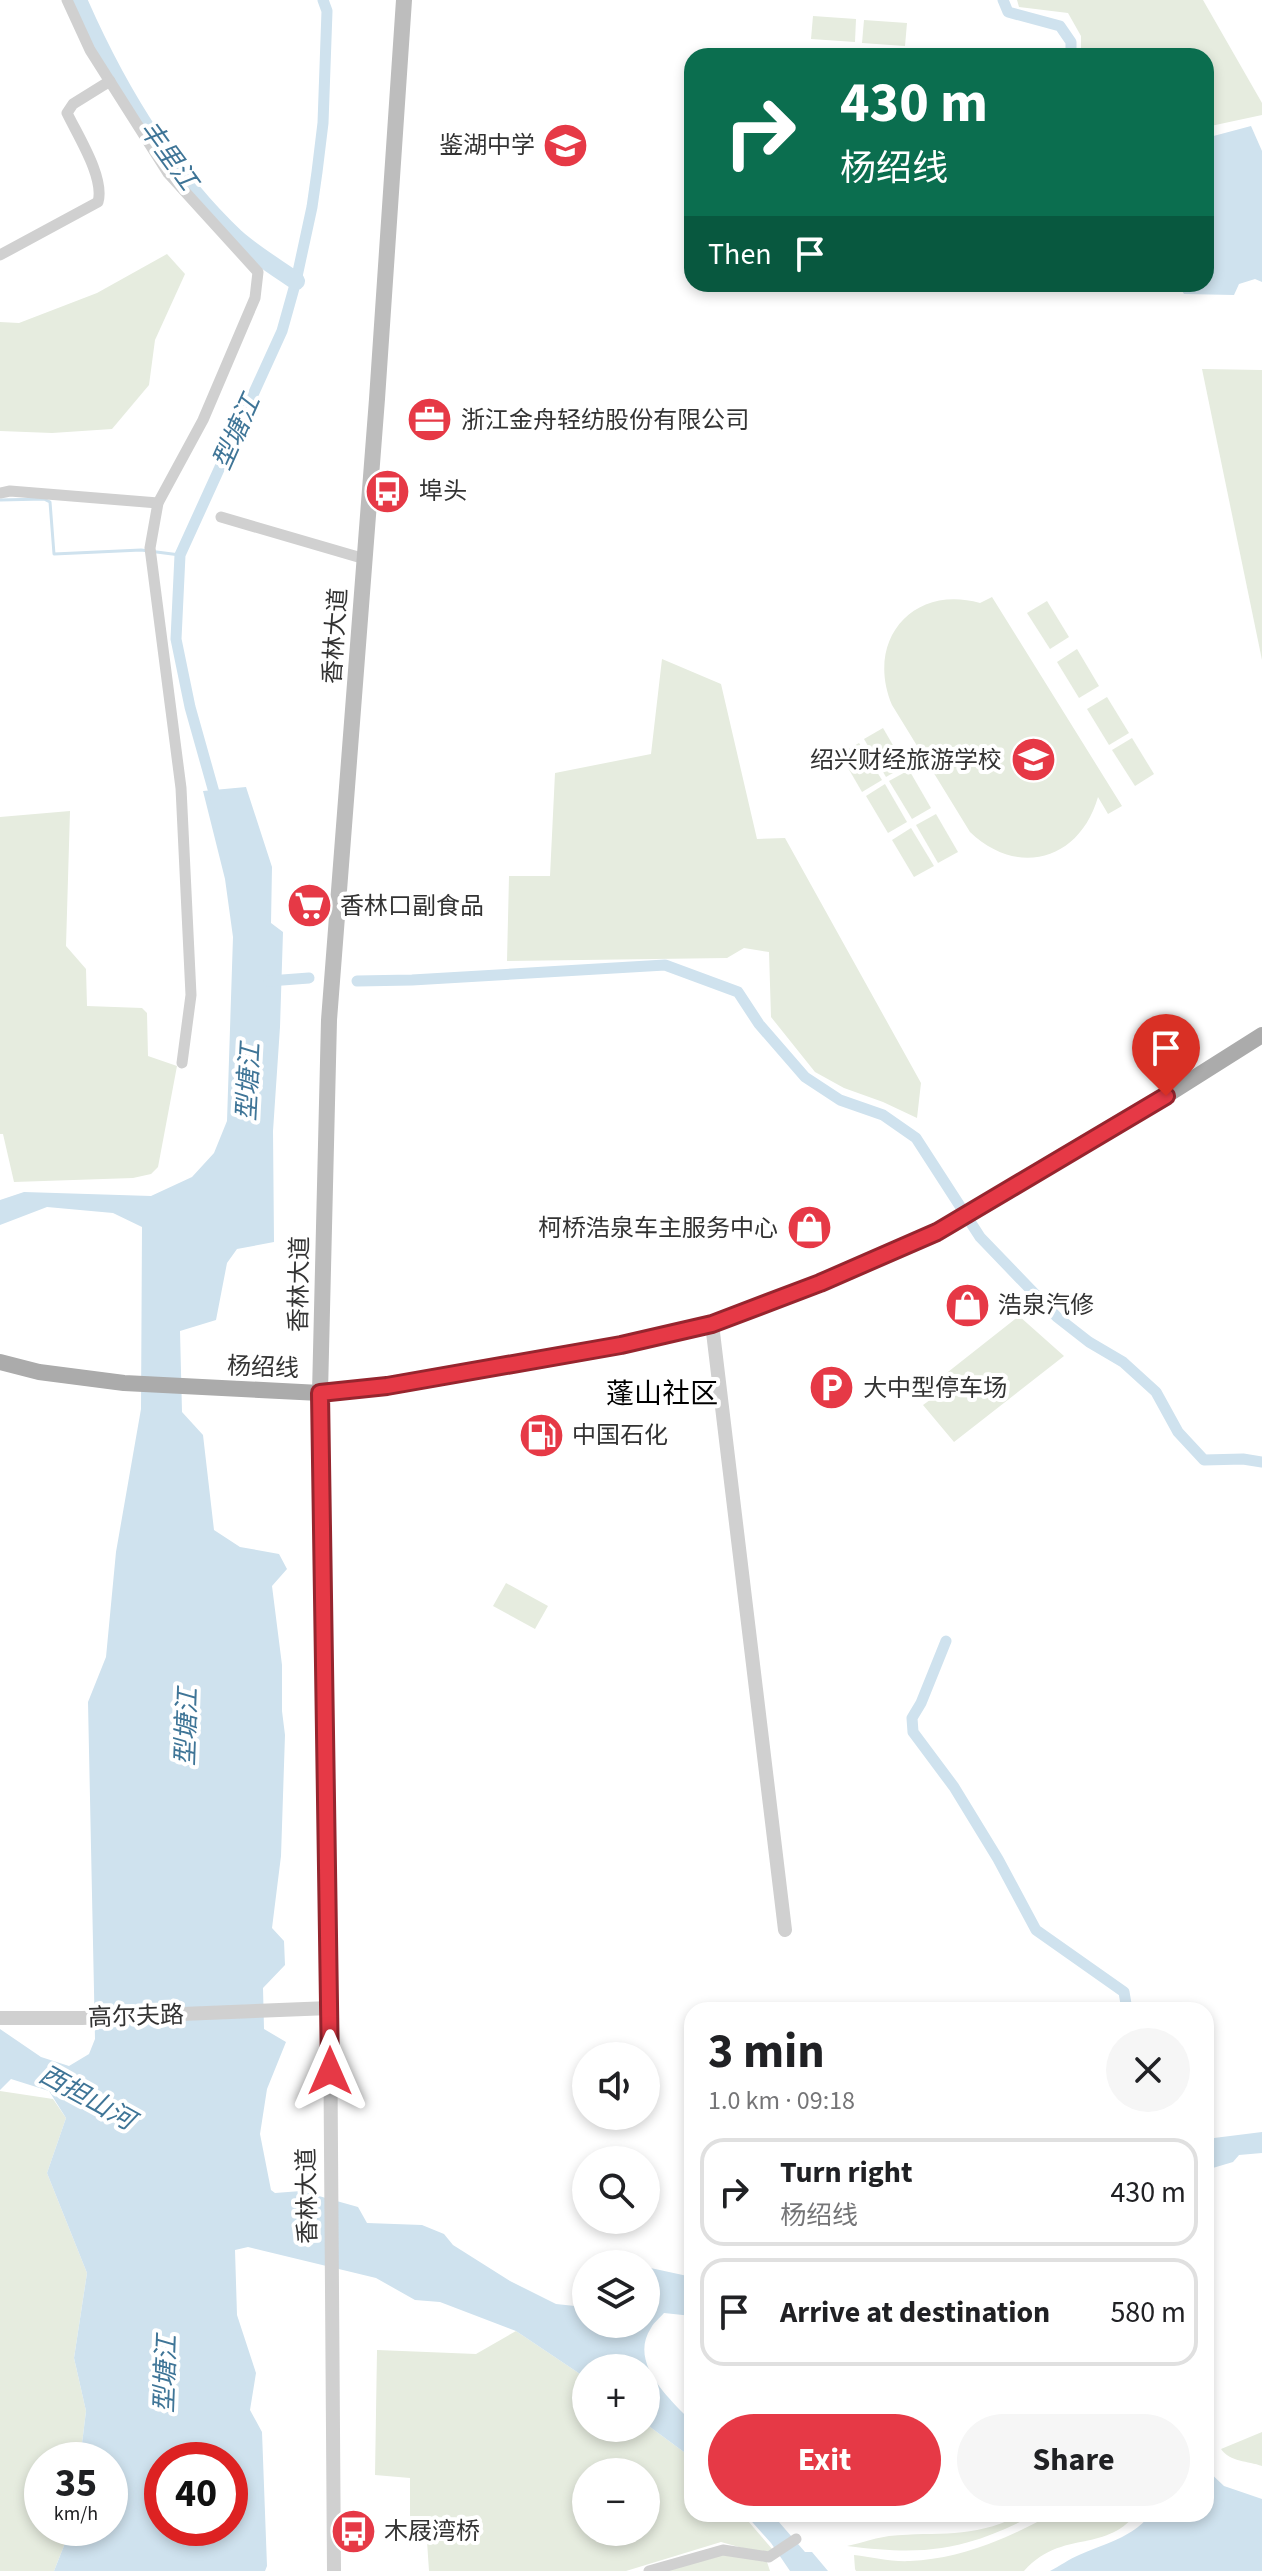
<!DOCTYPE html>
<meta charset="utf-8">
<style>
body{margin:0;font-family:"Source Sans 3","Noto Sans SC",sans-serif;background:#f6f6f6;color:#202124;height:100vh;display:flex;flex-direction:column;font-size:30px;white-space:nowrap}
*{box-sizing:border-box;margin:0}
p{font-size:26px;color:#757577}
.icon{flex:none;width:44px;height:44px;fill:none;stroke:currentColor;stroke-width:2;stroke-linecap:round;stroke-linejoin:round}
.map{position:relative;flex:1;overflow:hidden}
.drawer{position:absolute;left:684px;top:2002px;width:530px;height:520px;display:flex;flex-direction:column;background:#fff;border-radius:24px;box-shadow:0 4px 12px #0003}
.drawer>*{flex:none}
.guide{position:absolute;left:684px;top:48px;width:530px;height:244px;border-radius:24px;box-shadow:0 4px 12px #0003;background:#0b6e4f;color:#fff;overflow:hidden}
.controls{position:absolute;left:572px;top:2042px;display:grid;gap:16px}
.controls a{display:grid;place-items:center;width:88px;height:88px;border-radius:50%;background:#fff;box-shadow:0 4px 12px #0003;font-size:40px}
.speed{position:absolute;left:24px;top:2442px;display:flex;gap:16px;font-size:40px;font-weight:700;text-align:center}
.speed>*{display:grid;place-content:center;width:104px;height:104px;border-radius:50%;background:#fff;box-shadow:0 4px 12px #0003;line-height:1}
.speed small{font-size:20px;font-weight:400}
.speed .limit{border:12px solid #d22;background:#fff;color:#111}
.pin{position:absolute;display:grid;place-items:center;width:68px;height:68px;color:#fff;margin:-82px -34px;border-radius:50% 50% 50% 0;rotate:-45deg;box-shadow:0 0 8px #0007}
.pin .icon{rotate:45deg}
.me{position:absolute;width:88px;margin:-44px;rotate:0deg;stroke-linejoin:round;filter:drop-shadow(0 0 6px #0008)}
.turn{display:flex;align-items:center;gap:28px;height:168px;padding:0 24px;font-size:36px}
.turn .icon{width:104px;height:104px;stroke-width:2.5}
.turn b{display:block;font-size:56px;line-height:68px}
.then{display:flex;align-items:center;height:76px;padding:0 24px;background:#0003;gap:16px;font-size:30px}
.round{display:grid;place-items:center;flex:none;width:84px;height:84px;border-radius:42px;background:#f6f6f6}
.overview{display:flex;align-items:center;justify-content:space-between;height:136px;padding:0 24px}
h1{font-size:48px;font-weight:700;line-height:60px}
.cta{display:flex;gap:16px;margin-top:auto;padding:16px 24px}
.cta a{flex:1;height:92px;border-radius:48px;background:#e63946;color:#fff;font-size:32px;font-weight:700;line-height:92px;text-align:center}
.cta a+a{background:#f6f6f6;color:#202124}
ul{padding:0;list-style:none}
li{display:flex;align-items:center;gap:24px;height:108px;margin:0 16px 12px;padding:0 8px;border:4px solid #e0e0e0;border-radius:24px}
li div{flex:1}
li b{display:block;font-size:30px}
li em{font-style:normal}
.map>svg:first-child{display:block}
.green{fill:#e6ecdf;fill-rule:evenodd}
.water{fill:#cfe2ee;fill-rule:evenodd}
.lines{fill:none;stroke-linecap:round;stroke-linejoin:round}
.stream{stroke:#cfe2ee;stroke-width:3}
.canal{stroke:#cfe2ee;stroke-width:11}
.river{stroke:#cfe2ee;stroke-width:18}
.minor{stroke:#d0d0d0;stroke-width:11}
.tertiary{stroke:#d0d0d0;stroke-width:14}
.secondary{stroke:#bdbdbd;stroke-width:16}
.primary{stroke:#ababab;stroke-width:16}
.route-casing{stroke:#96252e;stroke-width:20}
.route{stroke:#e63946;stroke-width:14}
.labels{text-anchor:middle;stroke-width:8;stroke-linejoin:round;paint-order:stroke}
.poi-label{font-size:24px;fill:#333;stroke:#fff;text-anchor:start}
.street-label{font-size:24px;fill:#333;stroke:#fff}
.water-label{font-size:26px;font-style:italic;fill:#3f7597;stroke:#fff}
.quarter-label{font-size:28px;fill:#000;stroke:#fff}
</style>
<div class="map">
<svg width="1262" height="2571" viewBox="0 0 1262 2571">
<rect width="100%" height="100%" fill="#fff"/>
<g class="green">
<polygon points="1017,0 1203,0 1262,103 1262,115 1206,127 1206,56 1081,56 1081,36 1068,13 1019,7"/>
<polygon points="813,16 856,19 855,42 811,39"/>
<polygon points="864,20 907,23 905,46 862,43"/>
<polygon points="167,254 185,274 155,340 149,385 112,429 52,433 0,431 0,322 19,323 97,293"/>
<polygon points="1202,369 1262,370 1262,660"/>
<path d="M992,597L1122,806L1108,814L1098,797C1080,860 1018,878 970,832L892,705C865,641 912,584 980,603Z"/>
<polygon points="1047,601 1069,637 1050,649 1027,613"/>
<polygon points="1077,649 1099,686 1079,698 1057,662"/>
<polygon points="662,659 721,684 757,839 785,838 921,1083 917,1118 883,1102 844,1088 815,1072 771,1017 769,952 744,948 727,958 507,961 509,876 550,876 555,773 651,754"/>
<polygon points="1107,697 1129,733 1109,745 1087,709"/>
<polygon points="883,728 905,766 886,777 864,739"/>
<polygon points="1132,738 1154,774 1135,786 1112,750"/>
<polygon points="859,743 882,780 862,792 840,754"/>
<polygon points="909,770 931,808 912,819 889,781"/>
<polygon points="885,784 907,822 888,833 866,796"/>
<polygon points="70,811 66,946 86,969 87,1006 142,1008 147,1013 148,1056 177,1066 158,1167 151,1174 133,1178 14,1182 3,1134 0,1134 0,817"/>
<polygon points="936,814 958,852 938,863 916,825"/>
<polygon points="911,828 934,866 914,877 892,840"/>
<polygon points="1019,1316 1064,1356 954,1442 923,1405 941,1392 934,1383"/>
<polygon points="506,1583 548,1606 535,1629 493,1606"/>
<polygon points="0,2091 53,2099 66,2118 47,2173 87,2273 74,2358 86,2411 80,2460 42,2460 42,2528 71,2528 54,2571 0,2571"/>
<path d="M516,2331L586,2378V2428H646V2424L692,2458V2514H742L773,2550L768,2555L721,2542L626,2571H429L427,2541L410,2540V2478L375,2475L377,2350L476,2354ZM586,2472H646V2532H586Z"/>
<path d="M1262,2432V2466C1248,2461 1230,2462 1221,2449Z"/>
<path d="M1022,2514H1036C964,2551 926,2556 847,2546C861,2543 875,2538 889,2536C941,2531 972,2540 1022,2514Z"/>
<path d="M1052,2514H1136C1104,2554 1061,2529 1024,2571H856L855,2569L854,2555C872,2557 891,2562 910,2561C960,2559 1009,2538 1052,2514Z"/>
<polygon points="719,2553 767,2562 770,2571 662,2571"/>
</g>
<g class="water">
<polygon points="1251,126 1262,151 1262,282 1255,279 1239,284 1234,295 1184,294 1178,284 1206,284 1206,138"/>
<path d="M246,787L272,867L271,923L283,932L280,1027L273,1131L274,1242L237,1249L227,1263L216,1320L180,1331L182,1412L203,1435L214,1530L240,1547L279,1554L287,1569L272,1586L282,1665V1711L285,1735L281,1856L272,1928L284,1941L285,1965L263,1988L264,2029L286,2042L267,2089L260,2134L271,2190L275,2193L301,2191L358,2207L367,2223L422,2225L444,2234L453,2245L510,2281L556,2304L575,2306L586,2292V2324H646V2267L692,2277V2316L664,2313C660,2318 654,2322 651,2328C628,2363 670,2399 692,2422V2458L646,2424V2368H586V2378L516,2331L440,2302L415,2300L376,2278L248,2247L235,2250L237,2315L256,2373L250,2410L262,2432L267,2566L265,2571H54L71,2528H110V2460H80L86,2411L74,2358L87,2273L47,2173L66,2118L49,2091L11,2079L0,2090V2029L41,2057L69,2066L89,2054L95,2039L88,1702L106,1657L116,1552L141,1409L142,1227L113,1213L47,1207L0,1225V1200L24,1192L151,1196L192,1177L214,1153L227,1121L233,937L225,879L203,791ZM162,2460H230V2528H162Z"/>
<polygon points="1262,2132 1262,2153 1239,2155 1233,2162 1206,2170 1206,2139"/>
<path d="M1206,2469L1224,2486L1262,2499V2571H1050C1060,2566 1069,2559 1079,2555C1106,2543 1132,2538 1151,2514H1206Z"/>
<polygon points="745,2514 772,2514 805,2552 812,2552 828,2571 790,2571 771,2543"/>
</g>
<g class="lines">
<polyline class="stream" points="0,500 44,499 50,502 54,554 141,550 180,555"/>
<g class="canal">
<polyline points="1003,0 1008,12 1060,26 1071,42 1071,56"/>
<polyline points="217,803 190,707 176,639 180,555 282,331 296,281 312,207 317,172 323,123 327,11 323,0"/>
<polyline points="269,981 309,978"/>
<polyline points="357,981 412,980 665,965 738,992 759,1024 805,1077 840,1100 883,1115 916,1138 980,1237 1057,1317 1089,1342 1123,1362 1156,1392 1178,1432 1204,1460 1243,1459 1262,1462"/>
<polyline points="946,1641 921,1703 912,1718 913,1732 954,1787 998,1859 1036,1930 1124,1992 1127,2010"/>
</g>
<path class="river" d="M78,0C116,87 167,173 236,238C254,254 276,267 296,281"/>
<g class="minor">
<polyline points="67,0 90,50 168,173 258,272 255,298 203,420 158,503 150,548 181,788 191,995 182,1063"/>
<path d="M0,255L98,202C105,178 78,136 67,113L73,104L110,81"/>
<polyline points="0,493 10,491 158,503"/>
<polyline points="221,517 365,559"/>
<polyline points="649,2571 723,2550 769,2557 796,2539"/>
</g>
<g class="tertiary">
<polyline points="712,1324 785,1930"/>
<polyline points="320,1393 326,1915 330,2008 334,2571"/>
<polyline points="0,2018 82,2018 330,2008"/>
</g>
<polyline class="secondary" points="320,1393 329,1020 377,399 404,0"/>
<polyline class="primary" points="0,1362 39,1372 124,1383 320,1393 387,1386 621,1345 712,1324 820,1283 937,1232 1118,1126 1262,1035"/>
</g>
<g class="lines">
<defs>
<polyline id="route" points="330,2071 320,1393 387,1386 621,1345 712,1324 820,1283 937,1232 1166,1096"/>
</defs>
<use href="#route" class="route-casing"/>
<use href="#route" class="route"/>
</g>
<defs>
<symbol id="school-disc" viewBox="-11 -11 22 22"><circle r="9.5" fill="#e63946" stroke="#fff"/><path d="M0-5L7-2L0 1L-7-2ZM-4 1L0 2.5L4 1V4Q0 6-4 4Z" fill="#fff"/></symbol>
<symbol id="office-disc" viewBox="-11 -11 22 22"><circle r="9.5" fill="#e63946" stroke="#fff"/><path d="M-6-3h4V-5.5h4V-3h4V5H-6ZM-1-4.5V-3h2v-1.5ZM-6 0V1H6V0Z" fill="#fff"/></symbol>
<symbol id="bus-disc" viewBox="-11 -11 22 22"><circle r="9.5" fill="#e63946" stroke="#fff"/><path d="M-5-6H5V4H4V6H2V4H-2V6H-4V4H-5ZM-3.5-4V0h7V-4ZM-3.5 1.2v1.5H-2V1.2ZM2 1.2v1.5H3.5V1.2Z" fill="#fff"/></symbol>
<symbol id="supermarket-disc" viewBox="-11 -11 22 22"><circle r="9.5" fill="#e63946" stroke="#fff"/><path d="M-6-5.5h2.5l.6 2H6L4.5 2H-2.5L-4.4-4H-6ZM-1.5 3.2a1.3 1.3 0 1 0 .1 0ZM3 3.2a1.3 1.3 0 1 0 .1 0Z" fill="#fff"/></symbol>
<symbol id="shop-disc" viewBox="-11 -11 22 22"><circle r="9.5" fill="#e63946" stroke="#fff"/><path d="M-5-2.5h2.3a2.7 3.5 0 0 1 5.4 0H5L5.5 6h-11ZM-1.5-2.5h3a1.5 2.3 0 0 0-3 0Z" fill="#fff"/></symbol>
<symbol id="parking-disc" viewBox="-11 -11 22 22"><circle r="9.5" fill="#e63946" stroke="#fff"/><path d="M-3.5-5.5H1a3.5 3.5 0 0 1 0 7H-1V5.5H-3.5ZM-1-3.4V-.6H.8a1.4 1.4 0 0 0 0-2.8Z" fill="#fff"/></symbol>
<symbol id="fuel-disc" viewBox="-11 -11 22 22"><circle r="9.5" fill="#e63946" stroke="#fff"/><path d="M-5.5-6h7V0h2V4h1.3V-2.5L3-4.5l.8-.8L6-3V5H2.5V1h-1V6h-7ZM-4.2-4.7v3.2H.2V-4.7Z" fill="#fff"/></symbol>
</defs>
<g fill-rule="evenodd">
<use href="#school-disc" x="540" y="120" width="51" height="51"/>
<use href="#office-disc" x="404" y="394" width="51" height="51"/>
<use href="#bus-disc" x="362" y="466" width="51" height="51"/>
<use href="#school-disc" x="1008" y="734" width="51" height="51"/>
<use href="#supermarket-disc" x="284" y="880" width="51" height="51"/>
<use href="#shop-disc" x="784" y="1202" width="51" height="51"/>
<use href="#shop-disc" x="942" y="1280" width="51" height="51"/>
<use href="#parking-disc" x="806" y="1362" width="51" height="51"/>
<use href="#fuel-disc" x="516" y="1410" width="51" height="51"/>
<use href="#bus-disc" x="328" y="2506" width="51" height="51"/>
</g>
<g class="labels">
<g class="poi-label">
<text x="535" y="153" text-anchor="end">鉴湖中学</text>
<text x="461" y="428">浙江金舟轻纺股份有限公司</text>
<text x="419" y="499">埠头</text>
<text x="1002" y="768" text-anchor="end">绍兴财经旅游学校</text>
<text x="340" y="914">香林口副食品</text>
<text x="778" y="1236" text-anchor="end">柯桥浩泉车主服务中心</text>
<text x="998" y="1313">浩泉汽修</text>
<text x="863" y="1396">大中型停车场</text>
<text x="572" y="1443">中国石化</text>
<text x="384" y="2539">木屐湾桥</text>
</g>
<g class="street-label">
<text transform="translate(335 636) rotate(-86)" y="8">香林大道</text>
<text transform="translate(299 1284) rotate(-89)" y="8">香林大道</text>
<text transform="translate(263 1367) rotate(2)" y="8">杨绍线</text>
<text transform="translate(136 2016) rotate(-2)" y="8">高尔夫路</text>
<text transform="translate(307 2196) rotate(-91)" y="8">香林大道</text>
</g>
<g class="water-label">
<text transform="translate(169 155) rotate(54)" y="9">丰里江</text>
<text transform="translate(236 432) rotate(-66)" y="9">型塘江</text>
<text transform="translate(248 1082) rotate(-87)" y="9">型塘江</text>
<text transform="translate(186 1727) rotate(-88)" y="9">型塘江</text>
<text transform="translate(87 2097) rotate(29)" y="9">西担山河</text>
<text transform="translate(165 2374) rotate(-88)" y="9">型塘江</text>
</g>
<g class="quarter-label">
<text x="662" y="1403">蓬山社区</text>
</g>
</g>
</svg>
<div class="controls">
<a><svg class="icon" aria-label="sound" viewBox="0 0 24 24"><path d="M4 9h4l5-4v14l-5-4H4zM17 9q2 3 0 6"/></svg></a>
<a><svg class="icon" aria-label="search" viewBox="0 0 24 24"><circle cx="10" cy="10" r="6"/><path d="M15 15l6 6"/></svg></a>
<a><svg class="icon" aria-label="layers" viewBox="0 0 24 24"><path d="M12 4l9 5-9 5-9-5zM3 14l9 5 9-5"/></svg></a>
<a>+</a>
<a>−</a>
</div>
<div class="speed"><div>35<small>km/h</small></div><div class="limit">40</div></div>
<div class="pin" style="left:1166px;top:1096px;background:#d93025"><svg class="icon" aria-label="arrive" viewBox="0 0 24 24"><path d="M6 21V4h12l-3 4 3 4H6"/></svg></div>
<svg class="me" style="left:330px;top:2071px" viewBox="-20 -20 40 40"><path d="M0-17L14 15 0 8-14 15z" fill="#e63946" stroke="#fff" stroke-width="4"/></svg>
<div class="guide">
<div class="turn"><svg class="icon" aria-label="right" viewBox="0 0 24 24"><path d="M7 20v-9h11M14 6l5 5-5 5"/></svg><div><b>430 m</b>杨绍线</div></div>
<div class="then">Then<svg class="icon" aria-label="arrive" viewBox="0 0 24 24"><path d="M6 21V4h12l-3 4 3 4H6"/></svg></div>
</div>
<section class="drawer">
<div class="overview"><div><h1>3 min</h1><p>1.0 km · 09:18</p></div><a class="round"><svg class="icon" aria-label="close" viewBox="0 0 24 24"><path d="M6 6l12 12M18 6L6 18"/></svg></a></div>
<ul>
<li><svg class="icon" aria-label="right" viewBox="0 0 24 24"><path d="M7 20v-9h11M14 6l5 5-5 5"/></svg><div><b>Turn right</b><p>杨绍线</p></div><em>430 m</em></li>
<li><svg class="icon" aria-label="arrive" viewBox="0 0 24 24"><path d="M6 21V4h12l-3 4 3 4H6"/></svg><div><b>Arrive at destination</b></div><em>580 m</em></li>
</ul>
<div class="cta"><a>Exit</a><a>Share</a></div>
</section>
</div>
